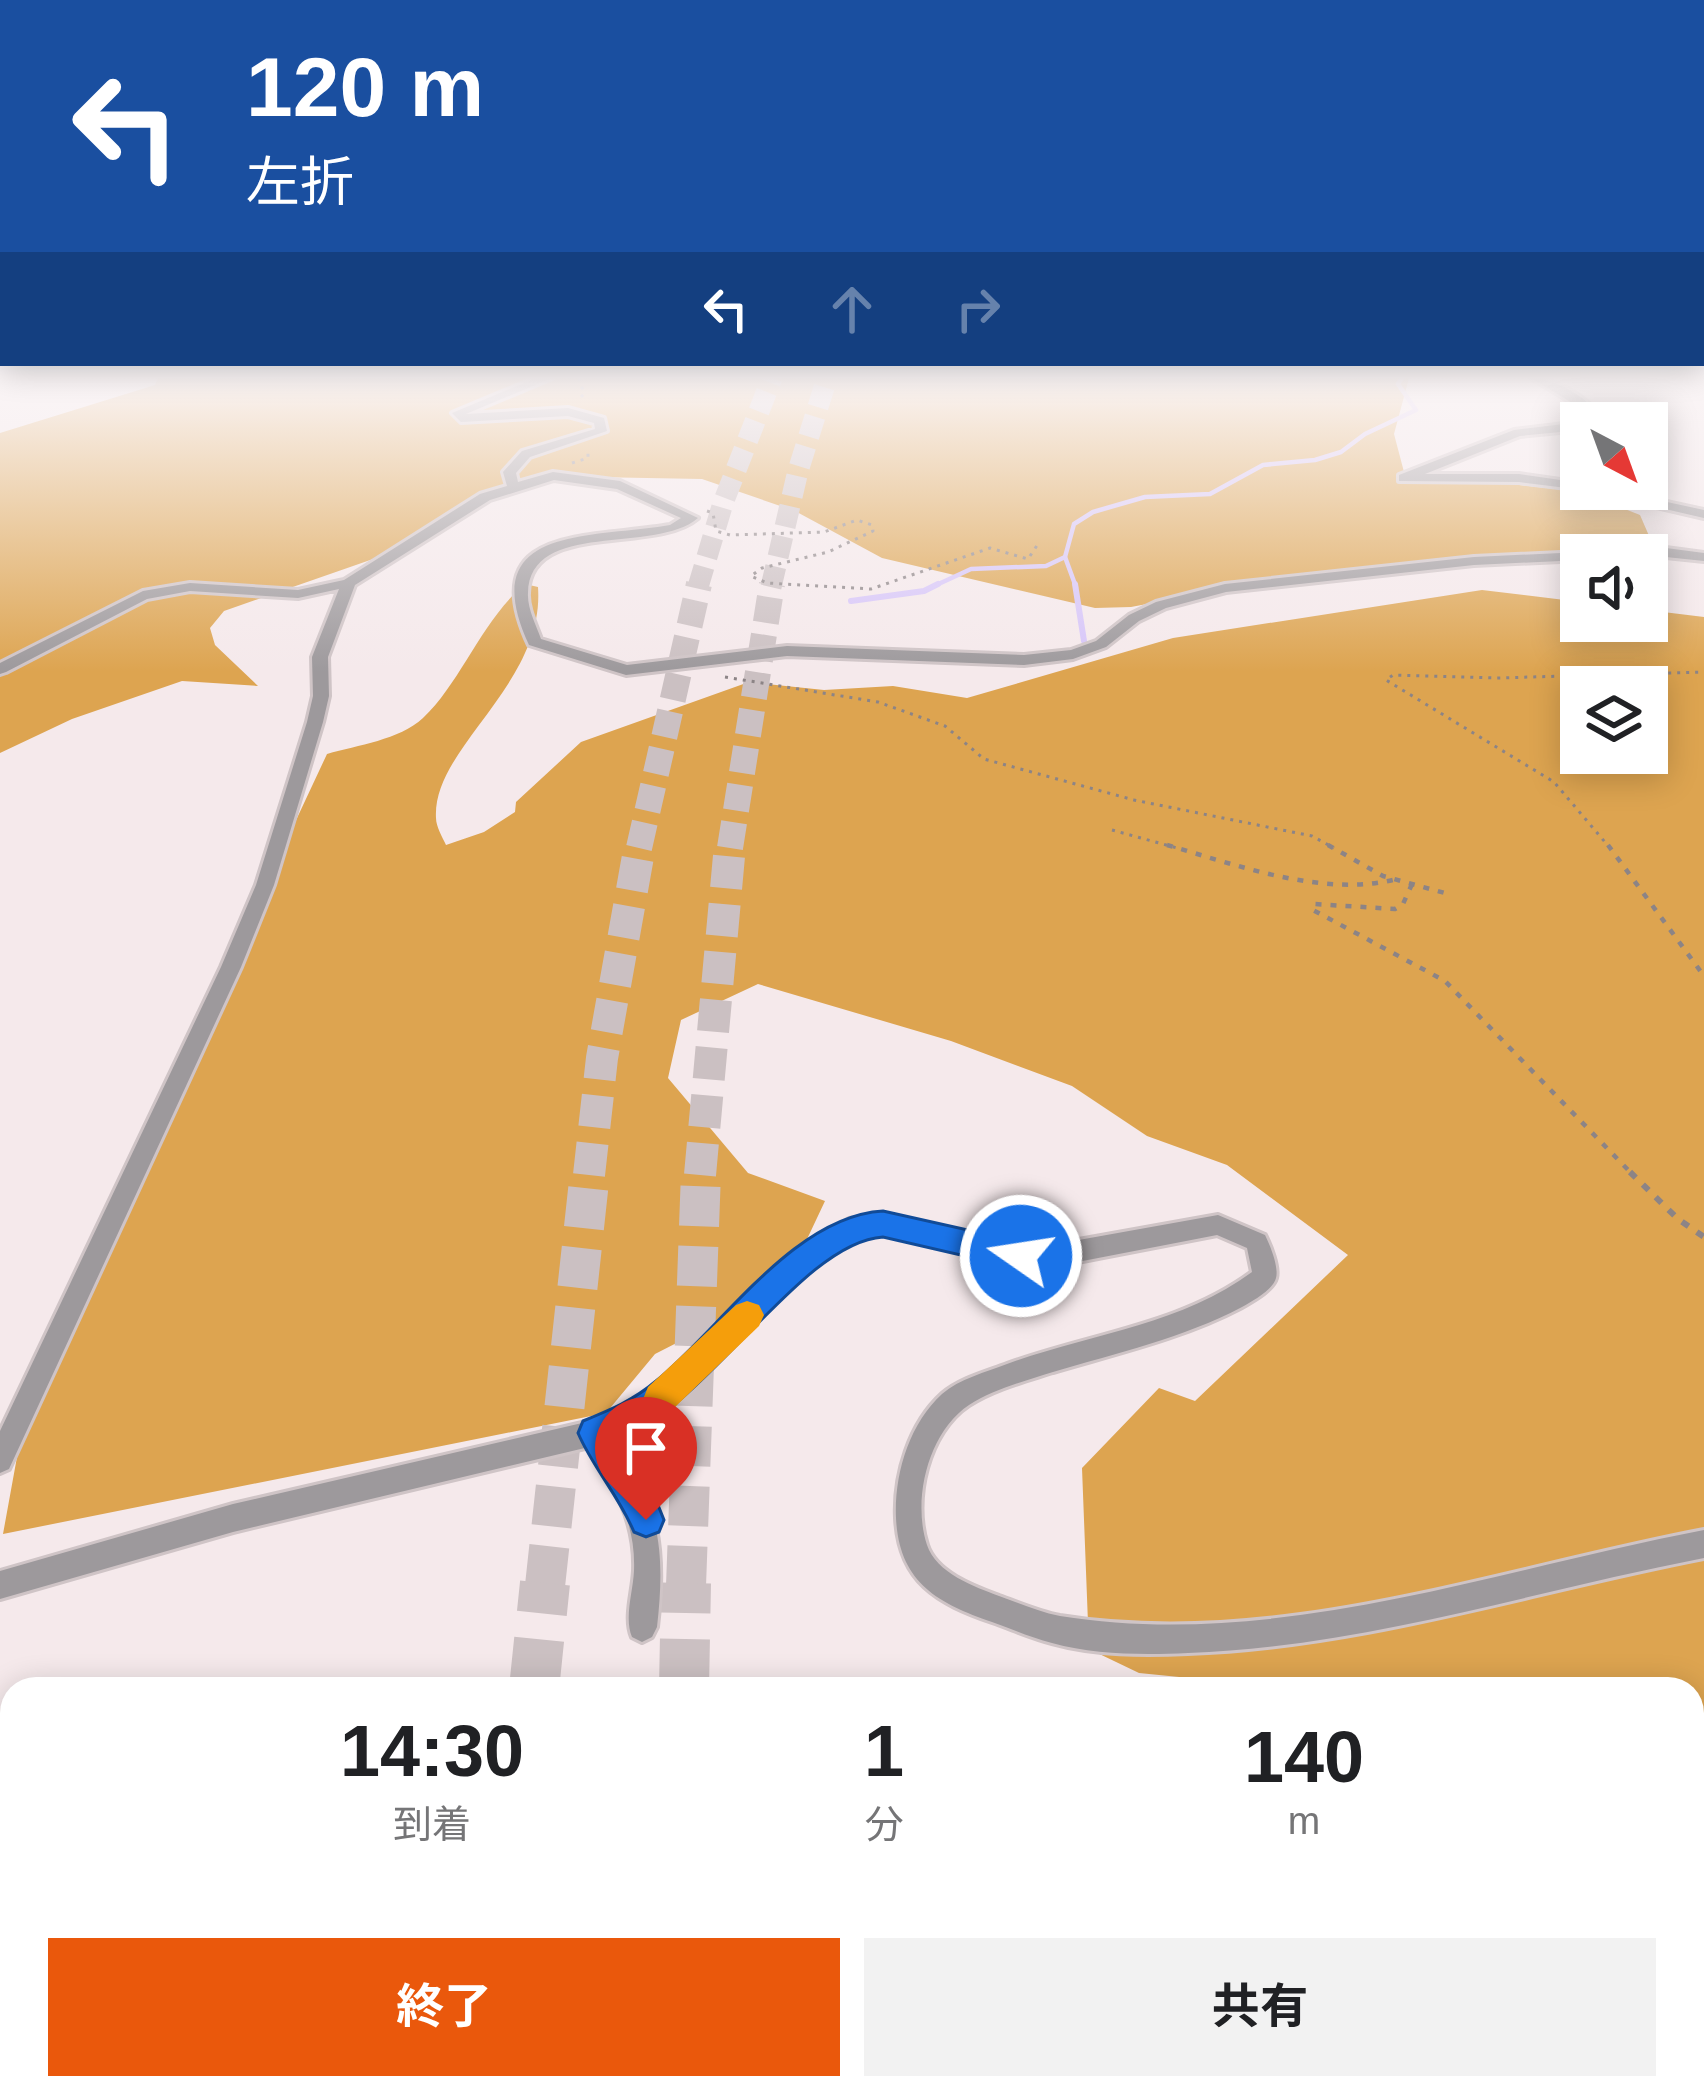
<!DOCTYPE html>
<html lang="ja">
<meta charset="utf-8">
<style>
body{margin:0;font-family:Helvetica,"Noto Sans JP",sans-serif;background:#f2f2f2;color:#202124;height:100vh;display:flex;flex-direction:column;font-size:45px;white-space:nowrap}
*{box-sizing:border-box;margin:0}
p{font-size:39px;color:#757577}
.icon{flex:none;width:66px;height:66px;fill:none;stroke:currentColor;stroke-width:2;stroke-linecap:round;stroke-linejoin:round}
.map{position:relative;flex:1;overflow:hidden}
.panel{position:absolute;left:0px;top:1677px;width:1704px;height:423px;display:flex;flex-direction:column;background:#fff;border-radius:36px 36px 0 0;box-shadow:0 6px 30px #0003}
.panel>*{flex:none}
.top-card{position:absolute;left:0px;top:0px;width:1704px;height:366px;box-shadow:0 6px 30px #0003;background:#1a4fa0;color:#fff;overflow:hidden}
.needle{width:78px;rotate:139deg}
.buttons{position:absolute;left:1560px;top:402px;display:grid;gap:24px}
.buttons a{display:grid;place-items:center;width:108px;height:108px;border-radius:0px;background:#fff;box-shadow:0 6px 30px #0003;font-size:60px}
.pin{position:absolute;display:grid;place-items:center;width:102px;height:102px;color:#fff;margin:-123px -51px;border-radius:50% 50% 50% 0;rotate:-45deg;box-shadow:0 0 12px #0007}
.pin .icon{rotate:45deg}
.me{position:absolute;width:132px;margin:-66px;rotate:283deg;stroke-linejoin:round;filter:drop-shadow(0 0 9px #0008)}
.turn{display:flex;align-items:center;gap:42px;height:252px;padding:0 48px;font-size:54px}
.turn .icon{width:156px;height:156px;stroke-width:2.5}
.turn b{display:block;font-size:84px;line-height:102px}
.lanes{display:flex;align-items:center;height:114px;padding:0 48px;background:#0003;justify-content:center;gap:60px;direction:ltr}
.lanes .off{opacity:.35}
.eta{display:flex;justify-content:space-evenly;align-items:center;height:204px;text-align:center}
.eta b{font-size:72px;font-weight:700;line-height:84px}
.button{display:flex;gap:24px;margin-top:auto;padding:24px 48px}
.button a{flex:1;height:138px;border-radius:0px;background:#ea580c;color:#fff;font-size:48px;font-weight:700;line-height:138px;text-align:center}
.button a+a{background:#f2f2f2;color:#202124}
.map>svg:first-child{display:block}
.forest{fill:#dda450;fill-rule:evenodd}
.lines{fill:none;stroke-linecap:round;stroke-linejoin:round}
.stream-far1{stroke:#d6c5f9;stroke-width:4.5}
.stream{stroke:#d6c5f9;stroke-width:6}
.highway-tunnel-far4{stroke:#cbc0c2;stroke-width:21;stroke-dasharray:21 10;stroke-linecap:butt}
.highway-tunnel-far3{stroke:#cbc0c2;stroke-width:26;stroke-dasharray:26 12;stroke-linecap:butt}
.highway-tunnel-far2{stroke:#cbc0c2;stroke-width:32;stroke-dasharray:32 16;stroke-linecap:butt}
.highway-tunnel-far1{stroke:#cbc0c2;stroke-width:40;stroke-dasharray:40 20;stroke-linecap:butt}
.highway-tunnel{stroke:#cbc0c2;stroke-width:50;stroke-dasharray:50 26;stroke-linecap:butt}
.minor-casing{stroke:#cfc4c6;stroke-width:6}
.path-far2{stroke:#8c8486;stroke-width:3;stroke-dasharray:3 6;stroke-linecap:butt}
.path-far1{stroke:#8c8486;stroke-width:4.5;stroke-dasharray:6 9;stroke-linecap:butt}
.path{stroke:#8c8486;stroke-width:6;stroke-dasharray:8 10;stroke-linecap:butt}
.minor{fill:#9d999c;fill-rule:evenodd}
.route{fill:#1a73e8;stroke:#114b97;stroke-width:3}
.slow{fill:#f59e0b}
</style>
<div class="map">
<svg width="1704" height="2099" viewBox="0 0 1704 2099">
<rect width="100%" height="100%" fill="#f5e9eb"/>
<g class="forest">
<polygon points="158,378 1409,378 1394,434 1404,472 1582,492 1640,515 1653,545 1278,579 1131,607 1095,608 882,558 795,511 702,479 592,477 535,483 482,497 376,558 224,611 210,628 215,645 258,686 182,681 72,719 0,753 0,433 155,385"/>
<path d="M525,584L538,587C545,685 432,747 436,818C436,826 442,837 446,845L484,832L515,812L516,802L581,742L749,682L824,690L893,686L967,698L1173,638L1482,590L1581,602V621H1647V610L1704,617V1804L1692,1794V1689H1299L1139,1673L1089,1649L1082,1468L1159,1388L1195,1401L1348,1255L1227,1165L1147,1136L1072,1086L951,1041L758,984L681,1020L668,1078L748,1173L825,1201L784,1288L655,1354L606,1413L3,1534L29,1391L327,754C358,745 399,740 423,718C462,681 481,621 525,584ZM1581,687H1647V753H1581Z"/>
<polygon points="624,2088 1523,2088 1534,2099 622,2099"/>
</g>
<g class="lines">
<g class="stream-far1">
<polyline points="1065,557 1076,587"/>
<polyline points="932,587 971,569 1046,566 1065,557 1074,524 1093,512 1145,497 1210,494 1263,465 1315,460 1341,452 1365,434 1416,410 1398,384 1402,378"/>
</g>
<g class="stream">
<polyline points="1075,584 1084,641"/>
<polyline points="851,601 924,591 938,584"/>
</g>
<g class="highway-tunnel-far4">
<polyline points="698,587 723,503 772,378"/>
<polyline points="771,587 798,471 827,378"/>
</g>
<g class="highway-tunnel-far3">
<polyline points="639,848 699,584"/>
<polyline points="730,848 772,584"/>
</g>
<g class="highway-tunnel-far2">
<polyline points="589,1175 602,1058 640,845"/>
<polyline points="700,1175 730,845"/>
</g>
<g class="highway-tunnel-far1">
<polyline points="545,1586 590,1172"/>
<polyline points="686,1586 701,1172"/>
</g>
<g class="highway-tunnel">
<polyline points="534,1689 545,1583"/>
<polyline points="684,1689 686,1583"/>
<polyline points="679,2088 679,2099"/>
<polyline points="498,2099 499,2088"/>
</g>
<defs>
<g id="minor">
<path d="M536,378H552L466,414L568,408L604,418L607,431L530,457L516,473L518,482L553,472L620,481L698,518C655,555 530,519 528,593C527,608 536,625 541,639L627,665L787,646L1024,655L1071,650L1096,641L1129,615L1156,602L1225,584L1474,557L1666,548L1704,553V561L1647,555H1581V560L1474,565L1226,592L1166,608L1139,621L1106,647L1073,659L1024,665L787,656L626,675L529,645C473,524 591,539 670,525L681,518L617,489L554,480L490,500L355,585L328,657L329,696L323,722L274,885L241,967L9,1469L0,1473V1431L221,967L256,885L307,722L313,696L312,657L339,589L298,598L190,591L147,599L6,672L0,674V663L143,591L190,583L298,590L344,580L480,494L507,486L503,472L522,451L595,429L594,423L568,416L461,422L452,413Z"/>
<path d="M1531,378C1552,378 1586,395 1597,414L1593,423H1581V430L1520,436L1425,474H1519L1581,483V489H1607L1704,510V518L1583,490L1519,482L1399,481V475L1514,430L1581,422L1585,414L1582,409Z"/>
<path d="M883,1214L1021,1245L1062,1243L1218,1215L1265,1235C1270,1245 1279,1267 1276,1278C1273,1290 1252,1301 1242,1307C1183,1338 1117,1353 1053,1372C1025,1381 994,1389 969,1405C928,1432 912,1500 927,1545C936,1573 975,1587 999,1596C1019,1603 1039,1612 1060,1616C1276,1651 1494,1570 1704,1530V1558C1533,1591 1363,1647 1188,1653C1144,1655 1095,1655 1052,1643C1032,1638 1012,1629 992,1622C937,1603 899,1582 896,1518C894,1475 909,1424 942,1394C959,1379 986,1372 1007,1364C1089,1334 1181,1325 1252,1272L1247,1248L1217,1235L1062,1265L1021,1267L883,1234C811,1240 733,1354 678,1401C658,1417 637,1428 614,1438C659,1504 666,1549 657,1627L652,1637L642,1642L632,1637C624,1618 633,1592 634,1571C636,1522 615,1487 589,1447L233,1532L0,1599V1571L233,1504L595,1420L625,1408L660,1383L804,1245L849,1219Z"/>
</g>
</defs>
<use href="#minor" class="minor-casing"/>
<g class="path-far2">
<polyline points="579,378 584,394 579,399"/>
<polyline points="572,463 588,458 588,450"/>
<polyline points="707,511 713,513 716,531 730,535 824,532 857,520 872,525 873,531 828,552 762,568 751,576 767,583 871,589 990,548 1028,559 1038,544"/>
<polyline points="725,677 878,702 945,726 984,759 1134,800 1312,836 1334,848"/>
<polyline points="1112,830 1177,848"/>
<polyline points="1610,848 1554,782 1386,680 1393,675 1497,678 1704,672"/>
</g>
<g class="path-far1">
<path d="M1167,845C1237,865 1324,898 1397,879"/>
<polyline points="1328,845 1383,876 1452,895"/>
<polyline points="1608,845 1704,976"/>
<polyline points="1412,884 1403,904 1395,909 1314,904 1313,910 1445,981 1633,1175"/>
</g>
<polyline class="path" points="1630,1172 1678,1219 1704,1237"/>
<use href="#minor" class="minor"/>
</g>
<linearGradient id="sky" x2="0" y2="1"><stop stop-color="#a1bbef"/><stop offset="0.56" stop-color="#faf5f6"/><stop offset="1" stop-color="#faf5f6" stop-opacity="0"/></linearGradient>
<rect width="1704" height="672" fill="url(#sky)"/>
<path class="route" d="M883,1211L1021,1242L1032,1246L1036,1256L1032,1265L1021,1269L883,1237C802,1242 710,1403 620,1439L646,1475L664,1520L659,1532L646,1537L634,1532C619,1496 593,1468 578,1433L583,1421C610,1410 634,1400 656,1381C722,1327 794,1216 883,1211Z"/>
<polygon class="slow" points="747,1301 759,1305 764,1315 759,1326 672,1410 660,1415 648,1410 643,1399 648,1387 736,1305"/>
</svg>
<div class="buttons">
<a><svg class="needle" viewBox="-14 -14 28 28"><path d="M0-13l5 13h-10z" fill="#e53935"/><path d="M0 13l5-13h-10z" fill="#757577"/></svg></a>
<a><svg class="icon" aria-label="sound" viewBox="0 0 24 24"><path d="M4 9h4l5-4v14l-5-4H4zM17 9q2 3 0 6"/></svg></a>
<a><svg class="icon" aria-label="layers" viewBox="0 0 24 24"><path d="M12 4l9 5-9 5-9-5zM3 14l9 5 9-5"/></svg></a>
</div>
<div class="pin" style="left:646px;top:1520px;background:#d93025"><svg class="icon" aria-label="arrive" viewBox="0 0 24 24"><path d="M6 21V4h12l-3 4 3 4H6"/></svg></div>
<svg class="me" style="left:1021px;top:1256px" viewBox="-20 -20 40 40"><circle r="17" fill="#1a73e8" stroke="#fff" stroke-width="3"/><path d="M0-11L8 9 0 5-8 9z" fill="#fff"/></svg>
<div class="top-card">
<div class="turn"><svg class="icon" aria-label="left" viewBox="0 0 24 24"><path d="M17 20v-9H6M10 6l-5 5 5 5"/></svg><div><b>120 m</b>左折</div></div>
<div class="lanes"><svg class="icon" aria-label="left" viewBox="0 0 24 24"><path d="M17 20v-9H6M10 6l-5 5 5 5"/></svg><svg class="icon off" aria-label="ahead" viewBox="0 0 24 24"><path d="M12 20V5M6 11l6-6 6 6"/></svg><svg class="icon off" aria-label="right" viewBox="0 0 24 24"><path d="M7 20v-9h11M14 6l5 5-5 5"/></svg></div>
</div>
<section class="panel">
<div class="eta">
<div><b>14:30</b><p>到着</p></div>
<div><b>1</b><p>分</p></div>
<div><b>140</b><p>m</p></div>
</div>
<div class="button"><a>終了</a><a>共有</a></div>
</section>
</div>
